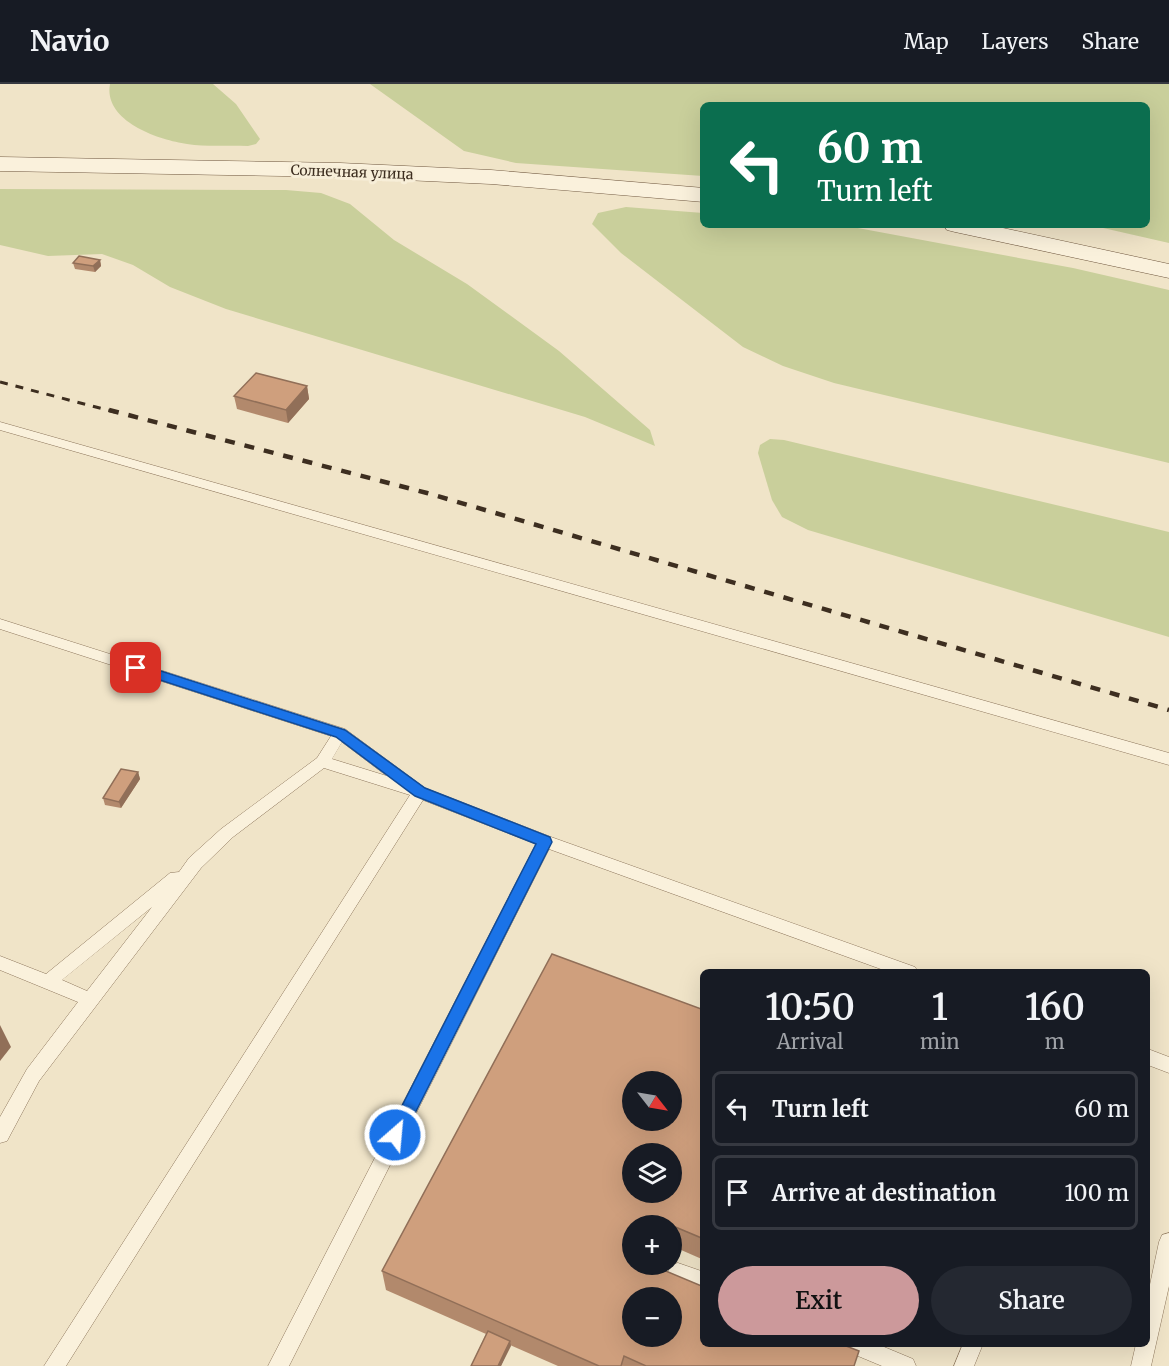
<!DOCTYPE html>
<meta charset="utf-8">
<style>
body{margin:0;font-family:Merriweather,serif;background:#242831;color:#f1f3f6;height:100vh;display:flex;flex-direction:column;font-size:22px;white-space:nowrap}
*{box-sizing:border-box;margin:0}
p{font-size:20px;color:#9ea1a6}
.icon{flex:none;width:33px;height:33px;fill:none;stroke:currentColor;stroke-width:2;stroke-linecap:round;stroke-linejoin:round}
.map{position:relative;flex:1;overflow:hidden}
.panel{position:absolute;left:700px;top:885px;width:450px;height:378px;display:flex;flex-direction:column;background:#171b24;border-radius:9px;box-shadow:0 6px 24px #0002}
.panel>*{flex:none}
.top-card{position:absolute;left:700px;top:18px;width:450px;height:126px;border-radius:9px;box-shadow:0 6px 24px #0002;background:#0b6e4f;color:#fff;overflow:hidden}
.needle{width:39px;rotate:121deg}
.tools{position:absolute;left:622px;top:987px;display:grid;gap:12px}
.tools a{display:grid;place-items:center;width:60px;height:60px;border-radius:50%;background:#171b24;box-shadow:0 6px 24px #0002;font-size:30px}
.pin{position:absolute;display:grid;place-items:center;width:51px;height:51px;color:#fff;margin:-26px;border-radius:12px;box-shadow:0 3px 9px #0006}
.me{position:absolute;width:66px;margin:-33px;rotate:27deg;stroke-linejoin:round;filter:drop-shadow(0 0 4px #0008)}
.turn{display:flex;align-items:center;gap:21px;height:126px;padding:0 18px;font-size:27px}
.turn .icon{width:78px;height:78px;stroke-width:2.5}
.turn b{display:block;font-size:42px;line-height:51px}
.eta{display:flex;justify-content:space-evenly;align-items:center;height:102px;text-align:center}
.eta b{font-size:36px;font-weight:600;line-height:42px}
.action{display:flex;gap:12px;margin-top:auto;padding:12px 18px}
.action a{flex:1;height:69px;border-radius:36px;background:#cc999b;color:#111;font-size:24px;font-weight:600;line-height:69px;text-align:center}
.action a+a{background:#242831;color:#f1f3f6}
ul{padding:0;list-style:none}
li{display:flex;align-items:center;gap:18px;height:75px;margin:0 12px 9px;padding:0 6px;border:3px solid #363941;border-radius:9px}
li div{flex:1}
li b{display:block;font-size:22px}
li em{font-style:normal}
header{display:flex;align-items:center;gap:36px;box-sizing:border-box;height:84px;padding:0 30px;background:#171b24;border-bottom:2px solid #363941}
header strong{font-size:28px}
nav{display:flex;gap:33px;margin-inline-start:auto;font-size:21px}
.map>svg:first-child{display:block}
.green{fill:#c9cf9b}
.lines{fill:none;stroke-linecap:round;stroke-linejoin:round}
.lane-casing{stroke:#8d765c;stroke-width:1}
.secondary-casing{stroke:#6f573f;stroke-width:1}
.lane{fill:#faf1dc;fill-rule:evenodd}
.secondary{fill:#faf1dc;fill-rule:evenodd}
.rail-far1{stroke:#3d2e20;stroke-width:3;stroke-dasharray:8 8;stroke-linecap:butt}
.rail{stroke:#3d2e20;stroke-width:4.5;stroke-dasharray:10 10;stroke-linecap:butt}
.wall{fill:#b2896c}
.shaded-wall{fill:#916f58}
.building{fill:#cf9f7d;stroke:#916f58;stroke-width:1.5;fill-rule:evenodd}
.route{fill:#1a73e8;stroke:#114b97;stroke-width:1.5}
.labels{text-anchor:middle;stroke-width:6;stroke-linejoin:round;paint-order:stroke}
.far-street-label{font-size:14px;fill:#3d2e20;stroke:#f7eed8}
</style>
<header>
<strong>Navio</strong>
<nav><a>Map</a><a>Layers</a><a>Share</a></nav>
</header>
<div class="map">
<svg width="1169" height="1282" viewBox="0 0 1169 1282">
<rect width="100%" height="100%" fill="#f0e4c8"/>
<g class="green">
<path d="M110,0H213L236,20L260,55L256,60L248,62C228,61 206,63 187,60C158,56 103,37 110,0Z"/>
<polygon points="370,0 1169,0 1169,159 1090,141 1148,141 1148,21 704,21 703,92 516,79 464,67"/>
<polygon points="0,105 286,106 321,109 350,120 394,156 467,200 559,267 650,346 655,362 585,333 226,225 170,203 133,181 102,170 48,172 0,161"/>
<polygon points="626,123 703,129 704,141 847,142 1073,184 1169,206 1169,379 834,299 783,282 743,263 621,169 592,140 598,129"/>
<polygon points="770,355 784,356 1169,448 1169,553 808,446 782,433 772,416 758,369 760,361"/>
</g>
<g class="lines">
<defs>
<g id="lane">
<polygon points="0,338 1169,669 1169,681 0,346"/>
<path d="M0,535L345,645L425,704L551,753L915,883L918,888H889L549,765L289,1282H268L536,760L423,716L66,1282H44L410,711L324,684L233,753L201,784L39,997L7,1057L0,1059V1033L27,985L78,918L0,886V872L46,890L170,789L179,788L189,774L221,745L317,674L331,652L0,545ZM342,658L387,692L332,675ZM152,823L87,907L62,896Z"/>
<polygon points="1148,965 1169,973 1169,989 1148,981"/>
<polygon points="1169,1149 1169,1202 1151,1282 1131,1282 1136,1260 1148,1260 1148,1210 1159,1158 1162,1151"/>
<polygon points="678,1179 704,1188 704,1207 671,1195 668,1188 671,1181"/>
<polygon points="843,1260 877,1260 913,1275 916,1282 882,1282 846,1267"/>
<polygon points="963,1260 983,1260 974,1282 954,1282"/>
</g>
<g id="secondary">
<polygon points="0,73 340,79 491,86 704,104 704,118 491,100 340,93 0,87"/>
<polygon points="943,141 989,141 1169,180 1169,194 955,148 947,146"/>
</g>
</defs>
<use href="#lane" class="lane-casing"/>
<use href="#secondary" class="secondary-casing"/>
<use href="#lane" class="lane"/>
<use href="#secondary" class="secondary"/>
<polyline class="rail-far1" points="0,298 115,328"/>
<polyline class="rail" points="109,326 427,409 1169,626"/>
</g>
<g class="wall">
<polygon points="100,176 101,182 95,188 75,185 73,179"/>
<polygon points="307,302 309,315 288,339 237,325 234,312"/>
<polygon points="138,688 140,695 121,724 105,721 103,714"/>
<polygon points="704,926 704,1176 672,1162 672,1142 633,1142 667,1180 666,1187 854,1282 558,1282 510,1261 501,1282 471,1282 486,1250 386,1206 382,1187"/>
</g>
<g class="shaded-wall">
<polygon points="100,176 101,182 95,188 93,182"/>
<polygon points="307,302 309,315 288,339 286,326"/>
<polygon points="138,688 140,695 121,724 119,718"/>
<polygon points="0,941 11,963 0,977"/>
<polygon points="663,1180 667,1180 666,1191 661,1185"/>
<polygon points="510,1257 511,1262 501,1282 498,1282"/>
</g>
<g class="building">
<polygon points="79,172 100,176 93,182 73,179"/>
<polygon points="256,289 307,302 286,326 234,312"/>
<polygon points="121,685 138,688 119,718 103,714"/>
<path d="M552,870L704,926V1155L673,1142L672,1144V1142H633V1180H663L661,1185L704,1203V1260H841L859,1267L854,1282H646L624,1272L621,1282H599L382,1187ZM633,998H672V1036H633ZM633,1070H672V1108H633ZM633,1214H672V1252H633Z"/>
<polygon points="488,1247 510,1257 498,1282 471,1282"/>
</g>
<polygon class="route" points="136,579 345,646 425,704 550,753 552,758 401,1057 395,1059 389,1057 387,1051 536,760 415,712 336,653 132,587 132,580"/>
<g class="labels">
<g class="far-street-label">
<text transform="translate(352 88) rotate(2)" y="5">Солнечная улица</text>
</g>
</g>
</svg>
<div class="tools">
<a><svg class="needle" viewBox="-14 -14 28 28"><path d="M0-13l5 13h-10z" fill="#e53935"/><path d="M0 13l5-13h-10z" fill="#9ea1a6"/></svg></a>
<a><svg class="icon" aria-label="layers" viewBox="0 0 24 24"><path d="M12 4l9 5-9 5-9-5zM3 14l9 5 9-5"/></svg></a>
<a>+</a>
<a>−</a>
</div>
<div class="pin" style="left:136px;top:584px;background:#d93025"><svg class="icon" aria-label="arrive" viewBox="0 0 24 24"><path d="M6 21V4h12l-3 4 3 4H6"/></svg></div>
<svg class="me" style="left:395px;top:1051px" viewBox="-20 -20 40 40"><circle r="17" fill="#1a73e8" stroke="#fff" stroke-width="3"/><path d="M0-11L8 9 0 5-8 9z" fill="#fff"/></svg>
<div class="top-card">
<div class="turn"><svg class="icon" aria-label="left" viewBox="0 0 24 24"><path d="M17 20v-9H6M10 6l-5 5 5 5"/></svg><div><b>60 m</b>Turn left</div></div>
</div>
<section class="panel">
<div class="eta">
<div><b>10:50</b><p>Arrival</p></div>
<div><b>1</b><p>min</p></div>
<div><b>160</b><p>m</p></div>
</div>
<ul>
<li><svg class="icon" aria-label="left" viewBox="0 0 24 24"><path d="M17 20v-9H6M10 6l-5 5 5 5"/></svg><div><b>Turn left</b></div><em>60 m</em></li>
<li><svg class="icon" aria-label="arrive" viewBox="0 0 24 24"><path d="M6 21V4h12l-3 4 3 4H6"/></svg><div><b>Arrive at destination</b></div><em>100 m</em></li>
</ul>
<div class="action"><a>Exit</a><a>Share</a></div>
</section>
</div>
